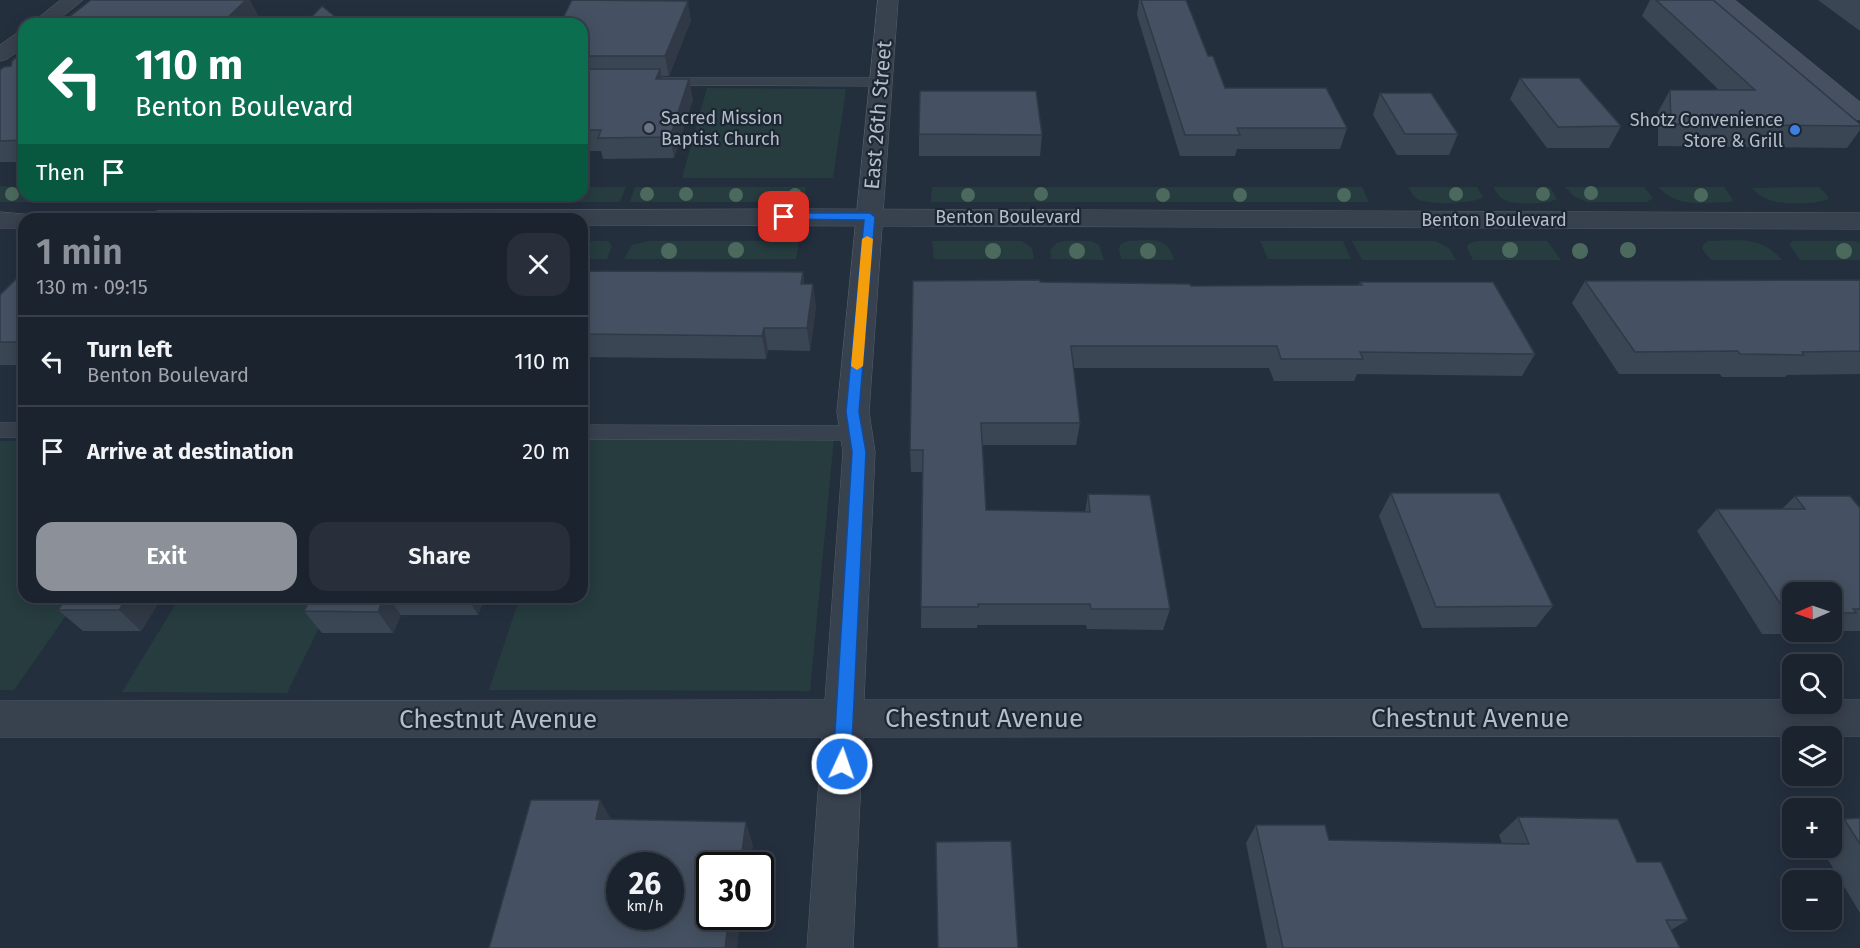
<!DOCTYPE html>
<meta charset="utf-8">
<style>
body{margin:0;font-family:"Fira Sans",sans-serif;background:#282f3a;color:#f1f3f6;height:100vh;display:flex;flex-direction:column;font-size:22px;white-space:nowrap}
*{box-sizing:border-box;margin:0}
p{font-size:20px;color:#a0a4aa}
.icon{flex:none;width:33px;height:33px;fill:none;stroke:currentColor;stroke-width:2;stroke-linecap:round;stroke-linejoin:round}
.map{position:relative;flex:1;overflow:hidden}
.side{position:absolute;left:18px;top:213px;width:570px;height:390px;display:flex;flex-direction:column;background:#1b232e;border-radius:18px;box-shadow:0 3px 15px #0003,0 0 0 2px #39404a}
.side>*{flex:none}
.guide{position:absolute;left:18px;top:18px;width:570px;height:183px;border-radius:18px;box-shadow:0 3px 15px #0003,0 0 0 2px #39404a;background:#0b6e4f;color:#fff;overflow:hidden}
.needle{width:39px;rotate:268deg}
.controls{position:absolute;left:1782px;top:582px;display:grid;gap:12px}
.controls a{display:grid;place-items:center;width:60px;height:60px;border-radius:12px;background:#1b232e;box-shadow:0 3px 15px #0003,0 0 0 2px #39404a;font-size:30px}
.speed{position:absolute;left:606px;top:852px;display:flex;gap:12px;font-size:30px;font-weight:700;text-align:center}
.speed>*{display:grid;place-content:center;width:78px;height:78px;border-radius:50%;background:#1b232e;box-shadow:0 3px 15px #0003,0 0 0 2px #39404a;line-height:1}
.speed small{font-size:15px;font-weight:400}
.speed .limit{border:3px solid #111;border-radius:9px;background:#fff;color:#111}
.pin{position:absolute;display:grid;place-items:center;width:51px;height:51px;color:#fff;margin:-26px;border-radius:12px;box-shadow:0 3px 9px #0006}
.me{position:absolute;width:66px;margin:-33px;rotate:3deg;stroke-linejoin:round;filter:drop-shadow(0 0 4px #0008)}
.turn{display:flex;align-items:center;gap:21px;height:126px;padding:0 18px;font-size:27px}
.turn .icon{width:78px;height:78px;stroke-width:2.5}
.turn b{display:block;font-size:42px;line-height:51px}
.then{display:flex;align-items:center;height:57px;padding:0 18px;background:#0003;gap:12px;font-size:22px}
.round{display:grid;place-items:center;flex:none;width:63px;height:63px;border-radius:18px;background:#282f3a}
.summary{display:flex;align-items:center;justify-content:space-between;height:102px;padding:0 18px}
h1{font-size:36px;font-weight:600;line-height:45px;color:#8c9099}
.action{display:flex;gap:12px;margin-top:auto;padding:12px 18px}
.action a{flex:1;height:69px;border-radius:18px;background:#8c9099;color:#fff;font-size:24px;font-weight:600;line-height:69px;text-align:center}
.action a+a{background:#282f3a;color:#f1f3f6}
ul{padding:0;list-style:none}
li{display:flex;align-items:center;gap:18px;height:90px;padding:0 18px;border-top:2px solid #39404a}
li div{flex:1}
li b{display:block;font-size:22px}
li em{font-style:normal}
.map>svg:first-child{display:block}
.green{fill:#263c3f}
.lines{fill:none;stroke-linecap:round;stroke-linejoin:round}
.service-casing{stroke:#565f6c;stroke-width:1}
.minor-casing{stroke:#565f6c;stroke-width:1}
.tertiary-casing{stroke:#565f6c;stroke-width:1}
.secondary-casing{stroke:#565f6c;stroke-width:1}
.service{fill:#38414e;fill-rule:evenodd}
.minor{fill:#38414e;fill-rule:evenodd}
.tertiary{fill:#38414e;fill-rule:evenodd}
.secondary{fill:#465061;fill-rule:evenodd}
.tree{fill:#4b6a5d}
.wall{fill:#3b4654;fill-rule:evenodd}
.shaded-wall{fill:#303945}
.building{fill:#455162;stroke:#303945;stroke-width:1.5;fill-rule:evenodd}
.route{fill:#1a73e8;stroke:#114b97;stroke-width:1.5}
.slow{fill:#f59e0b}
.worship-dot{fill:#6b7280;stroke:#1d2633;stroke-width:2}
.shop-dot{fill:#3f7fe0;stroke:#1d2633;stroke-width:2}
.labels{text-anchor:middle;stroke-width:4.5;stroke-linejoin:round;paint-order:stroke}
.far-poi-label{font-size:18px;fill:#b4bcc9;stroke:#1d2633;text-anchor:start}
.far-street-label{font-size:18px;fill:#b4bcc9;stroke:#1d2633}
.street-label{font-size:21px;fill:#b4bcc9;stroke:#1d2633}
.near-street-label{font-size:26px;fill:#b4bcc9;stroke:#1d2633}
</style>
<div class="map">
<svg width="1860" height="948" viewBox="0 0 1860 948">
<rect width="100%" height="100%" fill="#242f3e"/>
<g class="green">
<polygon points="707,88 846,89 833,178 682,178"/>
<polygon points="0,186 24,187 24,195 45,195 38,202 0,202"/>
<polygon points="582,187 626,187 620,202 259,202 257,198 258,195 582,195"/>
<polygon points="635,187 806,187 804,202 630,202"/>
<polygon points="932,187 1362,187 1369,202 931,202"/>
<path d="M1408,187H1477L1483,197C1477,204 1426,205 1417,199C1413,196 1411,191 1408,187Z"/>
<path d="M1493,187H1550L1557,199C1549,204 1516,205 1507,201C1500,199 1497,193 1493,187Z"/>
<polygon points="1565,187 1644,187 1653,198 1647,202 1587,202 1575,197"/>
<path d="M1658,187H1724L1733,200L1731,202C1704,202 1678,209 1658,187Z"/>
<path d="M1819,187L1828,196V199C1816,205 1779,205 1767,199C1761,197 1756,192 1752,188Z"/>
<polygon points="53,195 160,195 146,201 47,202"/>
<polygon points="175,195 242,195 228,202 177,202"/>
<polygon points="582,241 608,241 612,246 607,259 582,259"/>
<polygon points="648,241 799,241 796,259 624,259 632,245"/>
<polygon points="932,241 1022,241 1032,248 1034,259 934,259"/>
<polygon points="1065,241 1091,241 1099,245 1104,260 1051,259 1050,250 1057,243"/>
<path d="M1129,241C1149,241 1168,235 1174,260L1121,259L1119,248L1121,244Z"/>
<polygon points="1260,241 1343,241 1351,259 1268,259"/>
<polygon points="1352,241 1435,241 1449,248 1456,260 1362,260"/>
<polygon points="1477,241 1547,241 1561,260 1473,260 1467,248 1468,244"/>
<path d="M1708,241C1739,241 1760,235 1782,260H1711L1702,249L1703,245Z"/>
<polygon points="1793,241 1855,241 1860,243 1860,260 1800,260 1789,244"/>
<polygon points="582,437 834,438 810,691 489,690 520,597 582,597"/>
<polygon points="0,441 24,441 24,597 79,597 14,690 0,690"/>
<polygon points="180,597 334,597 287,693 122,692"/>
</g>
<g class="lines">
<defs>
<g id="service">
<polygon points="661,78 882,78 889,82 882,86 656,85 654,82"/>
<rect x="0" y="423" width="24" height="14"/>
<polygon points="582,425 856,426 863,428 866,433 863,438 856,440 582,439"/>
</g>
<polygon id="minor" points="878,0 898,0 869,412 875,452 864,700 1792,700 1792,704 1832,704 1832,700 1860,700 1860,736 863,737 853,948 807,948 822,737 0,737 0,701 825,700 843,452 837,412"/>
<g id="tertiary">
<polygon points="61,0 83,0 53,24 31,24"/>
<polygon points="24,31 24,47 7,59 0,61 0,45 17,33"/>
<polygon points="807,209 1860,213 1860,229 582,225 582,219 144,219 148,214 157,211"/>
<polygon points="0,212 33,215 36,219 24,219 24,228 0,228"/>
</g>
<polygon id="secondary" points="1713,0 1735,0 1860,102 1860,120 1852,118"/>
</defs>
<use href="#service" class="service-casing"/>
<use href="#minor" class="minor-casing"/>
<use href="#tertiary" class="tertiary-casing"/>
<use href="#secondary" class="secondary-casing"/>
<use href="#service" class="service"/>
<use href="#minor" class="minor"/>
<use href="#tertiary" class="tertiary"/>
<use href="#secondary" class="secondary"/>
</g>
<g class="tree">
<circle cx="1591" cy="193" r="7"/>
<circle cx="12" cy="194" r="7"/>
<circle cx="647" cy="194" r="7"/>
<circle cx="686" cy="194" r="7"/>
<circle cx="1041" cy="194" r="7"/>
<circle cx="1456" cy="194" r="7"/>
<circle cx="1543" cy="194" r="7"/>
<circle cx="736" cy="195" r="7"/>
<circle cx="795" cy="195" r="7"/>
<circle cx="968" cy="195" r="7"/>
<circle cx="1163" cy="195" r="7"/>
<circle cx="1240" cy="195" r="7"/>
<circle cx="1344" cy="195" r="7"/>
<circle cx="1701" cy="195" r="7"/>
<circle cx="736" cy="250" r="8"/>
<circle cx="1510" cy="250" r="8"/>
<circle cx="1628" cy="250" r="8"/>
<circle cx="669" cy="251" r="8"/>
<circle cx="993" cy="251" r="8"/>
<circle cx="1077" cy="251" r="8"/>
<circle cx="1148" cy="251" r="8"/>
<circle cx="1580" cy="251" r="8"/>
<circle cx="1844" cy="251" r="8"/>
</g>
<g class="wall">
<polygon points="1139,0 1186,0 1208,56 1225,88 1347,128 1340,149 1237,149 1235,156 1180,156 1137,15"/>
<polygon points="1650,0 1713,0 1860,124 1860,130 1847,148 1658,146 1658,112 1670,90 1719,90 1642,16"/>
<polygon points="1818,0 1860,0 1860,31"/>
<polygon points="691,20 669,76 662,76 662,79 693,99 674,158 603,159 601,151 582,151 582,24"/>
<polygon points="24,51 24,162 0,162 0,70 11,66"/>
<polygon points="1520,78 1621,126 1609,148 1547,148 1510,99"/>
<polygon points="1380,93 1458,134 1449,155 1397,155 1373,115"/>
<polygon points="919,134 1042,135 1040,156 919,156"/>
<polygon points="582,271 803,272 804,284 816,306 810,351 768,350 766,359 582,357"/>
<polygon points="24,276 24,365 0,365 0,295"/>
<polygon points="1860,280 1860,374 1787,375 1785,377 1722,377 1720,374 1619,374 1572,303 1585,281"/>
<polygon points="1040,282 1191,286 1359,285 1360,282 1535,354 1522,376 1357,374 1354,381 1274,381 1269,368 1073,368 1080,423 1076,445 982,445 986,510 1085,512 1088,494 1170,609 1163,630 1087,629 1086,625 977,625 977,628 921,628 922,472 911,472 910,450"/>
<polygon points="1391,493 1553,606 1536,627 1422,628 1379,516"/>
<path d="M1795,496L1860,508V631H1834L1830,634H1762L1697,531L1717,509H1782ZM1792,592H1832V632H1792Z"/>
<polygon points="67,597 162,597 141,631 83,631 58,610"/>
<polygon points="312,597 485,597 478,615 401,615 393,633 322,633 304,611"/>
<polygon points="1518,817 1637,862 1688,920 1671,930 1680,948 1267,948 1246,843 1256,825 1329,840 1502,843 1499,835"/>
<polygon points="1860,818 1860,913 1821,848 1832,848 1832,826 1844,819"/>
</g>
<g class="shaded-wall">
<polygon points="246,0 250,0 259,17 252,24 221,24"/>
<polygon points="688,1 691,20 669,76 665,56"/>
<polygon points="660,69 664,88 656,79"/>
<polygon points="689,79 693,99 674,158 670,137"/>
<polygon points="803,272 805,294 801,284"/>
<polygon points="813,284 816,306 810,351 807,328"/>
<polygon points="764,328 768,350 766,359 762,336"/>
<polygon points="127,597 162,597 141,631 119,610"/>
<polygon points="384,597 388,597 401,615 393,633 378,612"/>
<polygon points="467,597 485,597 478,615"/>
<polygon points="600,800 614,824 596,819"/>
<polygon points="746,822 753,845 751,866 740,866"/>
<polygon points="729,916 741,916 737,948 725,948"/>
</g>
<g class="building">
<polygon points="91,0 246,0 221,24 60,24"/>
<polygon points="572,0 688,1 665,56 582,56 582,24 560,24"/>
<polygon points="1141,0 1186,0 1208,56 1213,56 1225,88 1326,88 1347,128 1237,128 1240,135 1185,135"/>
<polygon points="1656,0 1713,0 1860,124 1860,126 1671,124 1670,90 1755,90"/>
<polygon points="322,6 344,24 305,24"/>
<polygon points="24,51 24,140 0,141 0,70 4,67 11,66 12,61"/>
<polygon points="582,69 660,69 656,79 689,79 670,137 598,138 601,130 582,130"/>
<polygon points="1520,78 1579,78 1621,126 1558,127"/>
<polygon points="920,91 1036,91 1042,135 919,134"/>
<polygon points="1380,93 1431,93 1458,134 1405,134"/>
<polygon points="582,271 803,272 801,284 813,284 807,328 764,328 762,336 582,334"/>
<polygon points="19,276 24,276 24,342 0,342 0,295"/>
<polygon points="1040,280 1040,282 1190,284 1191,286 1362,285 1360,282 1493,282 1535,354 1360,352 1363,359 1281,359 1277,346 1071,346 1080,423 981,423 986,510 1090,512 1088,494 1150,495 1170,609 1091,609 1090,604 978,604 978,607 921,607 923,450 910,450 913,281"/>
<polygon points="1860,280 1860,351 1802,352 1804,355 1740,354 1738,351 1635,352 1585,281"/>
<polygon points="1391,493 1499,493 1553,606 1436,607"/>
<polygon points="1795,496 1850,496 1860,508 1860,609 1853,609 1856,613 1832,613 1832,592 1792,592 1792,612 1786,612 1717,509 1805,509"/>
<polygon points="67,597 127,597 119,610 58,610"/>
<polygon points="312,597 384,597 378,612 304,611"/>
<path d="M531,800H600L596,819L746,822L740,866H710V916H729L725,948H489ZM620,866H670V916H620Z"/>
<polygon points="1518,817 1618,819 1637,862 1661,862 1688,920 1666,920 1680,948 1283,948 1256,825 1325,825 1329,840 1529,844"/>
<polygon points="1860,818 1860,844 1844,819"/>
<polygon points="1011,841 1018,948 938,948 936,842"/>
</g>
<polygon class="route" points="784,213 870,213 875,217 859,412 866,452 851,764 848,770 842,772 836,770 833,764 852,452 846,412 864,220 780,219 779,217"/>
<polygon class="slow" points="867,236 873,239 863,366 857,370 851,366 862,239"/>
<circle class="worship-dot" cx="649" cy="128" r="6"/>
<circle class="shop-dot" cx="1795" cy="130" r="6"/>
<g class="labels">
<g class="far-poi-label">
<text x="661" y="124">Sacred Mission<tspan x="661" dy="21">Baptist Church</tspan></text>
<text x="1783" y="126" text-anchor="end">Shotz Convenience<tspan x="1783" dy="21">Store &amp; Grill</tspan></text>
</g>
<g class="far-street-label">
<text x="1008" y="223">Benton Boulevard</text>
<text x="1494" y="226">Benton Boulevard</text>
</g>
<g class="street-label">
<text transform="translate(878 115) rotate(-85)" y="7">East 26th Street</text>
</g>
<g class="near-street-label">
<text x="984" y="727">Chestnut Avenue</text>
<text x="1470" y="727">Chestnut Avenue</text>
<text x="498" y="728">Chestnut Avenue</text>
</g>
</g>
</svg>
<div class="controls">
<a><svg class="needle" viewBox="-14 -14 28 28"><path d="M0-13l5 13h-10z" fill="#e53935"/><path d="M0 13l5-13h-10z" fill="#a0a4aa"/></svg></a>
<a><svg class="icon" aria-label="search" viewBox="0 0 24 24"><circle cx="10" cy="10" r="6"/><path d="M15 15l6 6"/></svg></a>
<a><svg class="icon" aria-label="layers" viewBox="0 0 24 24"><path d="M12 4l9 5-9 5-9-5zM3 14l9 5 9-5"/></svg></a>
<a>+</a>
<a>−</a>
</div>
<div class="speed"><div>26<small>km/h</small></div><div class="limit">30</div></div>
<div class="pin" style="left:784px;top:217px;background:#d93025"><svg class="icon" aria-label="arrive" viewBox="0 0 24 24"><path d="M6 21V4h12l-3 4 3 4H6"/></svg></div>
<svg class="me" style="left:842px;top:764px" viewBox="-20 -20 40 40"><circle r="17" fill="#1a73e8" stroke="#fff" stroke-width="3"/><path d="M0-11L8 9 0 5-8 9z" fill="#fff"/></svg>
<div class="guide">
<div class="turn"><svg class="icon" aria-label="left" viewBox="0 0 24 24"><path d="M17 20v-9H6M10 6l-5 5 5 5"/></svg><div><b>110 m</b>Benton Boulevard</div></div>
<div class="then">Then<svg class="icon" aria-label="arrive" viewBox="0 0 24 24"><path d="M6 21V4h12l-3 4 3 4H6"/></svg></div>
</div>
<section class="side">
<div class="summary"><div><h1>1 min</h1><p>130 m · 09:15</p></div><a class="round"><svg class="icon" aria-label="close" viewBox="0 0 24 24"><path d="M6 6l12 12M18 6L6 18"/></svg></a></div>
<ul>
<li><svg class="icon" aria-label="left" viewBox="0 0 24 24"><path d="M17 20v-9H6M10 6l-5 5 5 5"/></svg><div><b>Turn left</b><p>Benton Boulevard</p></div><em>110 m</em></li>
<li><svg class="icon" aria-label="arrive" viewBox="0 0 24 24"><path d="M6 21V4h12l-3 4 3 4H6"/></svg><div><b>Arrive at destination</b></div><em>20 m</em></li>
</ul>
<div class="action"><a>Exit</a><a>Share</a></div>
</section>
</div>
